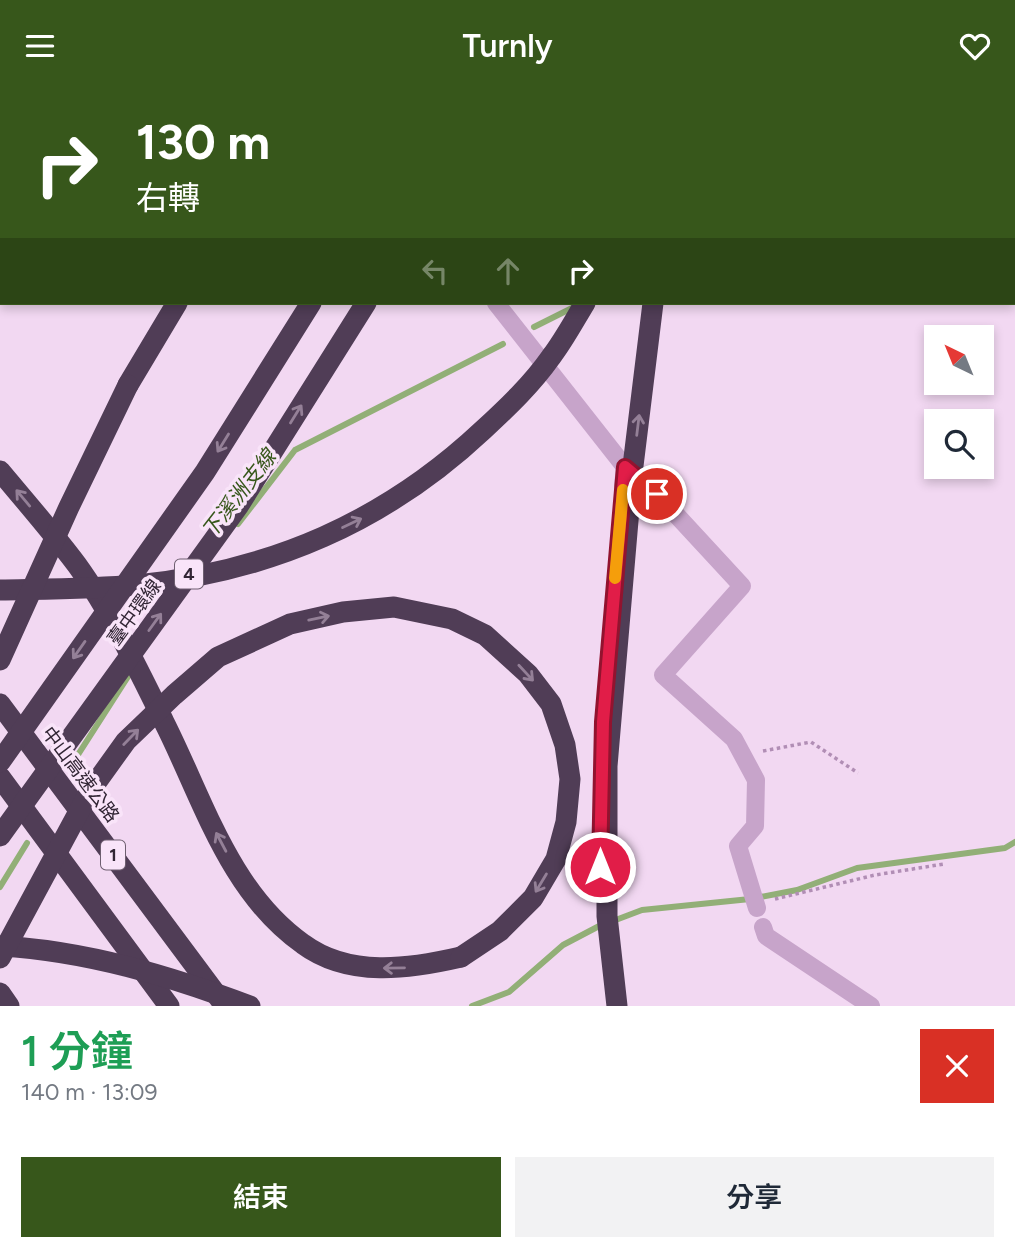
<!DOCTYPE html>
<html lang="zh-TW">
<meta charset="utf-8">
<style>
body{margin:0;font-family:Figtree,"Noto Sans TC",sans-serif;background:#f2f2f3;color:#1f2937;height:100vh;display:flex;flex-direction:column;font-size:26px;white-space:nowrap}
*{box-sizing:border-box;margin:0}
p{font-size:23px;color:#747a83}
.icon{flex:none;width:38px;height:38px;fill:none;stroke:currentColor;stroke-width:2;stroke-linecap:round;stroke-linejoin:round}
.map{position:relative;height:915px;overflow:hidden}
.side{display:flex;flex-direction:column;background:#fff;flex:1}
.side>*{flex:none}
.top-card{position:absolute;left:0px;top:0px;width:1015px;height:214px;box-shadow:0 4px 10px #0003;background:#37571b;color:#fff;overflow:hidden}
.needle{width:46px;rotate:317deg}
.tools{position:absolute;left:924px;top:234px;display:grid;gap:14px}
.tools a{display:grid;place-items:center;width:70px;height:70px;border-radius:0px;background:#fff;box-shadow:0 4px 10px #0003;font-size:35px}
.pin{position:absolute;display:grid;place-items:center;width:60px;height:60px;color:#fff;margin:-30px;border:4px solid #fff;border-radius:50%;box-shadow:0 2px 7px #0007}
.me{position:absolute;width:77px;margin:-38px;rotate:0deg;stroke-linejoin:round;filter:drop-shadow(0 0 5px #0008)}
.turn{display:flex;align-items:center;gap:24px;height:147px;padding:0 21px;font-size:32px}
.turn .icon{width:91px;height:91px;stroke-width:2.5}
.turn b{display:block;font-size:49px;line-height:60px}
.lanes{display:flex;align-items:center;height:66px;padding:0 21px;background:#0003;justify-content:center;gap:35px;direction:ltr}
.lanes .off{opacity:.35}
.round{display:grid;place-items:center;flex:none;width:74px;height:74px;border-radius:0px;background:#f2f2f3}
.headline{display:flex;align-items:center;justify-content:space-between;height:119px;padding:0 21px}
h1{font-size:42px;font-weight:600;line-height:52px;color:#1e9e55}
.button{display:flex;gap:14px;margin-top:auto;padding:14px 21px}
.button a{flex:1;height:80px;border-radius:0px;background:#37571b;color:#fff;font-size:28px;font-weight:600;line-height:80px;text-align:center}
.button a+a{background:#f2f2f3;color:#1f2937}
header{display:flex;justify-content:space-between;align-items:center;height:91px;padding:0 21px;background:#37571b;color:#fff;font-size:32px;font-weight:600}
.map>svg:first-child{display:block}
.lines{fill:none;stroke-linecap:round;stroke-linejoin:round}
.stream{stroke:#92af77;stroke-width:6}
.path{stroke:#b18eb5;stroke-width:3.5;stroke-dasharray:3.5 3.5;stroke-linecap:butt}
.minor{stroke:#c7a4ca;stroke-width:18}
.highway{stroke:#503d56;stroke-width:21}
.highway-bridge{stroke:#503d56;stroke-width:21}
.oneway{stroke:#948097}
.route-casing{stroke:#92132f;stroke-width:18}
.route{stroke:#e11d48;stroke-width:12}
.slow{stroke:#f59e0b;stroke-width:12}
.labels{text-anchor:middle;stroke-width:7;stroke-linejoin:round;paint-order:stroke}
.shield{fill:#f9e4f9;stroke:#6e5f70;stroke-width:2}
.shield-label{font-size:18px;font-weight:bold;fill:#322635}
.street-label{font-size:19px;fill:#322635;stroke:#f9e4f9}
.water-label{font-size:21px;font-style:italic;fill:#37571b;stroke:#f9e4f9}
</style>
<header><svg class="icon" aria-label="menu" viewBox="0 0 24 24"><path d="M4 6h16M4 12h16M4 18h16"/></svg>Turnly<svg class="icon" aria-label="heart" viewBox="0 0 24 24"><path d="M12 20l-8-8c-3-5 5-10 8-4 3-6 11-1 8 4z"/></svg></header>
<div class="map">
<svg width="1015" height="915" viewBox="0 0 1015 915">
<rect width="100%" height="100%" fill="#f2d8f2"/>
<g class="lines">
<g class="stream">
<polyline points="789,2 789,0"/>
<polyline points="534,236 574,216"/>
<polyline points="238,433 295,359 503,253"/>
<polyline points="72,673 131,581"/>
<polyline points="0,796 27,752"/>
<polyline points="613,830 642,819 750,808 797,799 857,777 1005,757 1015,751"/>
<polyline points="472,915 509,901 563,854 603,833"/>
</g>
<g class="path">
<polyline points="763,660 811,651 858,682"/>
<polyline points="775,808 875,784 944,773"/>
</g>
<g class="minor">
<polyline points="496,212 625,376 623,395"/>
<polyline points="625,376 657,403 742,495 663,584 734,648 756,689 755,735 738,755 757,817"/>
<polyline points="763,836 766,845 871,915"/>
</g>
<g class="highway">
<polyline points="308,2 310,0"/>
<polyline points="338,2 340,0"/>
<polyline points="443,2 445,0"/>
<polyline points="497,2 499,0"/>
<polyline points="676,2 676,0"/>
<polyline points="696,2 696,0"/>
<polyline points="0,185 2,185"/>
<polyline points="128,294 177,212"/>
<path d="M0,380C26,411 53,442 77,474C109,518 140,582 164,631C203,708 229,801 303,853C349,887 409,878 461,866"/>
<polyline points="0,613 222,911"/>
<polyline points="0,686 169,915"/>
<polyline points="0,902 9,915"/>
</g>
<g class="highway-bridge">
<path d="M0,499C46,498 92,498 137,494C271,480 385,431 483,339C508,316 532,293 551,266C564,249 574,230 585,212"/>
<polyline points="0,569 69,416 128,294"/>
<polyline points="0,671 205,381 311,212"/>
<polyline points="0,745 239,414 366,212"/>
<path d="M0,855C87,860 170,885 250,915"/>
<polyline points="0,867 90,700 126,650 174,604 218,566 290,533 343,521 394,516 452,528 485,544 528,583 551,613 565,654 570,688 566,731 556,768 533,807 500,840 461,866"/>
<polyline points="617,915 607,825 607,675 632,383 653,212"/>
</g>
</g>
<defs><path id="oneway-shaft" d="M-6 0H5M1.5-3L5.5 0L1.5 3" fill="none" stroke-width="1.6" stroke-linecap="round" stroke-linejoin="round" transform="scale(1.75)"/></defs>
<g class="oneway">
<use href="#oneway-shaft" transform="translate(296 323) rotate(-58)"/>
<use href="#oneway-shaft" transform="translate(638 334) rotate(-83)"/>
<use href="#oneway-shaft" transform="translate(223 352) rotate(122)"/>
<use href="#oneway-shaft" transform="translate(23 407) rotate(-130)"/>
<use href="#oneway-shaft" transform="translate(352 432) rotate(-26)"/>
<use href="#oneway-shaft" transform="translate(319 527) rotate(-12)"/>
<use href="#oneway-shaft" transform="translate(155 531) rotate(-54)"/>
<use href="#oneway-shaft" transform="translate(79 559) rotate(125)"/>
<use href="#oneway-shaft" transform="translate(526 582) rotate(47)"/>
<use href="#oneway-shaft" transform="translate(131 646) rotate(-46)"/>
<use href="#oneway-shaft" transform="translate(221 751) rotate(-118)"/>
<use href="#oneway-shaft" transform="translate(541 792) rotate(121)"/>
<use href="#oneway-shaft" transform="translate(394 877) rotate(179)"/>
</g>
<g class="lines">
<defs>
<polyline id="route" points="600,776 603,631 625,376 657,403"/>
</defs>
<use href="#route" class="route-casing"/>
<use href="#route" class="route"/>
<polyline class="slow" points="615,487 623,399"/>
</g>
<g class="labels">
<g class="shield">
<rect x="175" y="468.5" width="28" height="29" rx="5"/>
<rect x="101" y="749.5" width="24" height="29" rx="5"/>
</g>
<g class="shield-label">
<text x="189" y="489">4</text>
<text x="113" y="770">1</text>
</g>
<g class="street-label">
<text transform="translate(134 521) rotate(-54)" y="7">臺中環線</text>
<text transform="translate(81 683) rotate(53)" y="7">中山高速公路</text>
</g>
<g class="water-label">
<text transform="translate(239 403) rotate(-52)" y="7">下溪洲支線</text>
</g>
</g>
</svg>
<div class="tools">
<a><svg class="needle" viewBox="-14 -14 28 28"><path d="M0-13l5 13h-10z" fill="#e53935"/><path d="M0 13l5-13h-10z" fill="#747a83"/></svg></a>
<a><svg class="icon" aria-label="search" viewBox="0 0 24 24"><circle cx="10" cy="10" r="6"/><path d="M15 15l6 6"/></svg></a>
</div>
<div class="pin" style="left:657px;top:403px;background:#d93025"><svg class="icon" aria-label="arrive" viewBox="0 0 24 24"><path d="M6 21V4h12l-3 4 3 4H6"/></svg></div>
<svg class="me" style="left:600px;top:776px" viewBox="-20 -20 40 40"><circle r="17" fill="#e11d48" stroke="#fff" stroke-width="3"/><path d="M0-11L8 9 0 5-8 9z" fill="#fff"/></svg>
<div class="top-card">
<div class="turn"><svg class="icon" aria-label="right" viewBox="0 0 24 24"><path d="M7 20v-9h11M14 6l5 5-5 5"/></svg><div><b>130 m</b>右轉</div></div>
<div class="lanes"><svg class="icon off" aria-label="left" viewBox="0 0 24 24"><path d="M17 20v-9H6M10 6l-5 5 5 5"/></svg><svg class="icon off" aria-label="ahead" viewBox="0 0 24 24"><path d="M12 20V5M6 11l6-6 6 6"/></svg><svg class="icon" aria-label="right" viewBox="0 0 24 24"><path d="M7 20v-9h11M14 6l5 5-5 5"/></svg></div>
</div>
</div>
<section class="side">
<div class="headline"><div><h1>1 分鐘</h1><p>140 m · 13:09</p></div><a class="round" style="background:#d93025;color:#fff"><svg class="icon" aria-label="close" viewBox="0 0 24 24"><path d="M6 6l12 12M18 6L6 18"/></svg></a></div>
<div class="button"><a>結束</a><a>分享</a></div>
</section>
